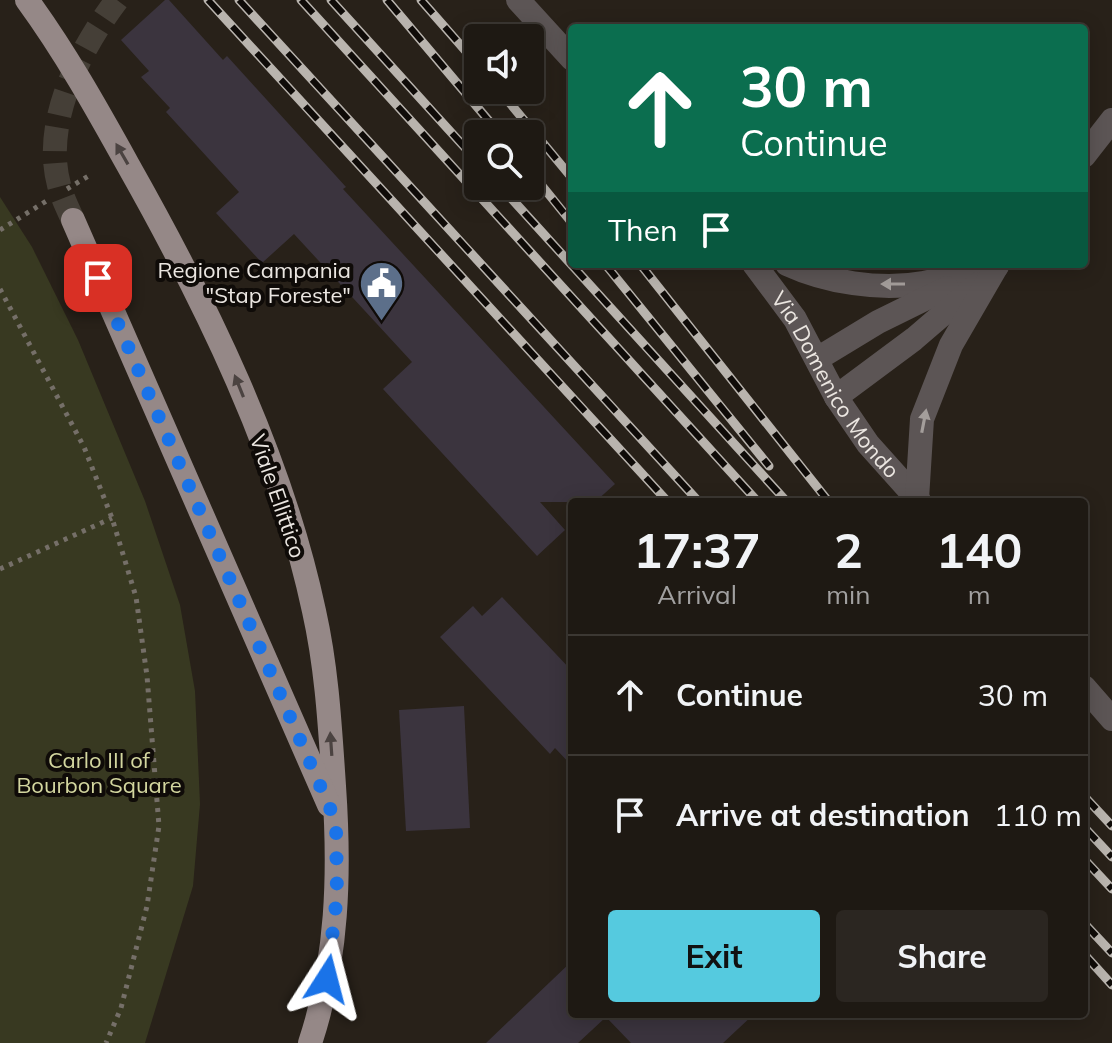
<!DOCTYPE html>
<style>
body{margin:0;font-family:Mulish,sans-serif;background:#2b2621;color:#f1f3f6;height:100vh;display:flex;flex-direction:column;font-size:30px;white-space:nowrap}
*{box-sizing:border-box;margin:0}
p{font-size:26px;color:#a1a0a0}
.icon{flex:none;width:44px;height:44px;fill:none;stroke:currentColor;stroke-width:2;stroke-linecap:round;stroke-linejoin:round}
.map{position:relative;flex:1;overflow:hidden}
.sheet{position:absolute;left:568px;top:498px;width:520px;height:520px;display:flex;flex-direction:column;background:#1e1913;border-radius:8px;box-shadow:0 4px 20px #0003,0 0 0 2px #3c3833}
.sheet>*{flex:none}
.top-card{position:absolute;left:568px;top:24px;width:520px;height:244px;border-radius:8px;box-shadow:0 4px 20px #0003,0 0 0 2px #3c3833;background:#0b6e4f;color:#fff;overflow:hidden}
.buttons{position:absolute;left:464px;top:24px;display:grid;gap:16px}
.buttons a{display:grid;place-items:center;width:80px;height:80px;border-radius:8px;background:#1e1913;box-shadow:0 4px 20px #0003,0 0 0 2px #3c3833;font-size:40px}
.pin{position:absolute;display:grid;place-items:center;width:68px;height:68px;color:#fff;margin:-34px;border-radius:16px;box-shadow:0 4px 12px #0006}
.me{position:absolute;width:88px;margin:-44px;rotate:9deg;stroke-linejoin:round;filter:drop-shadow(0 0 6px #0008)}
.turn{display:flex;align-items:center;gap:28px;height:168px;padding:0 40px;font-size:36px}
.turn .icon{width:104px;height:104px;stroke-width:2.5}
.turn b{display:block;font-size:56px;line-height:68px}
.then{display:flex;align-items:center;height:76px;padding:0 40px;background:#0003;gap:16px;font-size:30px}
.eta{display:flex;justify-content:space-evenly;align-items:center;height:136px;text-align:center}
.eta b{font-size:48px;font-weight:700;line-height:56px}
.button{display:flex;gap:16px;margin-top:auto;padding:16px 40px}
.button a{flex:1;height:92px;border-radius:8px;background:#55cadf;color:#111;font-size:32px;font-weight:700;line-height:92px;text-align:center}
.button a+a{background:#2b2621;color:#f1f3f6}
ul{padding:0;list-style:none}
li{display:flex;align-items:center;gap:24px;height:120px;padding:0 40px;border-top:2px solid #3c3833}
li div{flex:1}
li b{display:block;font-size:30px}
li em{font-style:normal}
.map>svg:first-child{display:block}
.green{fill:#383921}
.building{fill:#3b343e}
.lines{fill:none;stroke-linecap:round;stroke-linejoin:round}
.major-tunnel{stroke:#453f37;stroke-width:24;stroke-dasharray:24 12;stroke-linecap:butt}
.path{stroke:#756f68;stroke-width:5;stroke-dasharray:4 6;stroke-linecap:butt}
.minor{stroke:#5c5555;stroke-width:24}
.major{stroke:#958887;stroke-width:24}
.rail-casing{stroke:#b9b4ae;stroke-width:9}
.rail{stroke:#0f0b08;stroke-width:6;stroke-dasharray:18;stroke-linecap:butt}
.oneway{fill:#4b4341}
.oneway2{fill:#a49e9b}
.route{stroke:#1a73e8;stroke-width:14;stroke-dasharray:0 25.2}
.labels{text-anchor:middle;stroke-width:8;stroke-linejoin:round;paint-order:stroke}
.poi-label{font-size:22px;fill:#ebe6e1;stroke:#0f0b08;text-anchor:end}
.street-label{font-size:22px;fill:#ebe6e1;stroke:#0f0b08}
.park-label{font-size:22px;fill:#d3d69f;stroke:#0f0b08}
</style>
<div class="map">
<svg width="1112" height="1043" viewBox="0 0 1112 1043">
<rect width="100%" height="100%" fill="#282119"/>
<polygon class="green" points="0,197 32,247 78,340 145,501 180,605 195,691 200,804 193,886 145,1043 0,1043"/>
<g class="building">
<polygon points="165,0 169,0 223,60 227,56 346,187 343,189 615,484 595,502 540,502 565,530 537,556 383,389 412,362 294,234 262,263 216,213 239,192 166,112 170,108 141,77 149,71 121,40"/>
<polygon points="502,597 572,671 572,766 555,748 550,754 440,637 473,606 482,616"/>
<polygon points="464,706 470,828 406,831 399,710"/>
<polygon points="572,961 572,1014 754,1014 723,1043 631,1043 606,1017 578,1043 486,1043"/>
</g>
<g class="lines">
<path class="major-tunnel" d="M73,220C68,209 62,197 59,185C42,122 80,49 117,0"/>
<g class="path">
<polyline points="67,189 90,175"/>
<polyline points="0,230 48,200"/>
<polyline points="0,289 84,447 112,518 136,597 147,676 159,826 147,906 121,1008 106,1043"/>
<polyline points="0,569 112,518"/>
</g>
<g class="minor">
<polyline points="518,0 572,59"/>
<polyline points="1084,156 1112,120"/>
<path id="s1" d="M754,264L795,319L836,397L868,444L920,502"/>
<path d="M787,264C826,282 880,291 923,283C948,279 972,272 997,266"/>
<polyline points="817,359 878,322 947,288"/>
<polyline points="836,397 914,339 978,284"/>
<polyline points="917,499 922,419 951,345 998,264"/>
<polyline points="1084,687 1112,719"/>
</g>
<g class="major">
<path d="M27,0C65,52 97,109 128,165C206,303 281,456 314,611C327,669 330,727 334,786C340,873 338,959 310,1043"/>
<polyline points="73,220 329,805"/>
</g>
<defs>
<g id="rail">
<polyline points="208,0 668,502"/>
<polyline points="239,0 699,502"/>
<polyline points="301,0 758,502"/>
<polyline points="331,0 478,162"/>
<polyline points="387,0 500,134"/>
<polyline points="421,0 478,65"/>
<polyline points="499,90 572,178"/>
<polyline points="530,171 572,223"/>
<polyline points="500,186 787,502"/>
<polyline points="605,264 769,466"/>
<polyline points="640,264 829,502"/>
<polyline points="1084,796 1112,826"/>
<polyline points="1084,827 1112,857"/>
<polyline points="1084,859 1112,889"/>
<polyline points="1084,923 1112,953"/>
<polyline points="1084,954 1112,985"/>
</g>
</defs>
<use href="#rail" class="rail-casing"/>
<use href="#rail" class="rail"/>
</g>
<defs><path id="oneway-solid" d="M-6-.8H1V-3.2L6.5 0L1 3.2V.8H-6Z" transform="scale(2)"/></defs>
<g class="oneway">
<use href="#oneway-solid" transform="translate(122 154) rotate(-120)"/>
<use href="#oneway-solid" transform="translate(239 386) rotate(-112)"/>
<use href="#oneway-solid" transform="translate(331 744) rotate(-94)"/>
</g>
<g class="oneway2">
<use href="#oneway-solid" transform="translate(893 284) rotate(180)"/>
<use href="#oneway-solid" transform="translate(924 421) rotate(-79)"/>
</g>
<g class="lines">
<polyline class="route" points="98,278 336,822 337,896 327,979"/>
</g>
<defs>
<symbol id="civic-pin" viewBox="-11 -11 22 30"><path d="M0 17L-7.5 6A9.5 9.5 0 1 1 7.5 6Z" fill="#5c6f8a" stroke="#0f0b08"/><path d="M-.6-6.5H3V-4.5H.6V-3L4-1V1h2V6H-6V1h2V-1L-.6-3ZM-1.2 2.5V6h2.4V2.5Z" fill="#fff"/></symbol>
</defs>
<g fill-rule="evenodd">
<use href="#civic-pin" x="356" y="258" width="51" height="69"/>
</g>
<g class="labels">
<g class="poi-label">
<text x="351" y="278">Regione Campania<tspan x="351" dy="25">"Stap Foreste"</tspan></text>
</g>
<g class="street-label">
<text dy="8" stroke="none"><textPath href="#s1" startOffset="146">Via Domenico Mondo</textPath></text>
<text transform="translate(278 496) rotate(71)" y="8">Viale Ellittico</text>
</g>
<g class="park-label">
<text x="99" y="768">Carlo III of<tspan x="99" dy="25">Bourbon Square</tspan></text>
</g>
</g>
</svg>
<div class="buttons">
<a><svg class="icon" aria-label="sound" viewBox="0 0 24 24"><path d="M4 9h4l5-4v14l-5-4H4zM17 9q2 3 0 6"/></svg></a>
<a><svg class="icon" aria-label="search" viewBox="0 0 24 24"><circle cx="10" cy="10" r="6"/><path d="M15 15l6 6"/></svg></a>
</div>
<div class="pin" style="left:98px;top:278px;background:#d93025"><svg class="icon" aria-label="arrive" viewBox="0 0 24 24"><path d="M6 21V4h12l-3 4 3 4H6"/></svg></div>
<svg class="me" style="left:327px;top:979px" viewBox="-20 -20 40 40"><path d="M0-17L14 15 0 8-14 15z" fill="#1a73e8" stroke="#fff" stroke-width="4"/></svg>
<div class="top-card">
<div class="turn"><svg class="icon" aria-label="ahead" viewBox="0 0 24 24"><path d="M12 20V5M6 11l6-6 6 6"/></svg><div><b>30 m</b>Continue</div></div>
<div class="then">Then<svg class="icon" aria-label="arrive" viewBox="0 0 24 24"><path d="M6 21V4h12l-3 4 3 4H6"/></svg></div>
</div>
<section class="sheet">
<div class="eta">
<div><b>17:37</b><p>Arrival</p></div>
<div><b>2</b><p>min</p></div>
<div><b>140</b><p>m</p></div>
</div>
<ul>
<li><svg class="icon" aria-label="ahead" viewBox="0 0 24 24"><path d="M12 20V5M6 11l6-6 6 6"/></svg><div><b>Continue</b></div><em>30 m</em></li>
<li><svg class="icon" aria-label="arrive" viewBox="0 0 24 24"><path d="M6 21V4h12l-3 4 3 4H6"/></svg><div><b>Arrive at destination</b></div><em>110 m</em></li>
</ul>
<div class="button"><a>Exit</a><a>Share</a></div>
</section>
</div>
